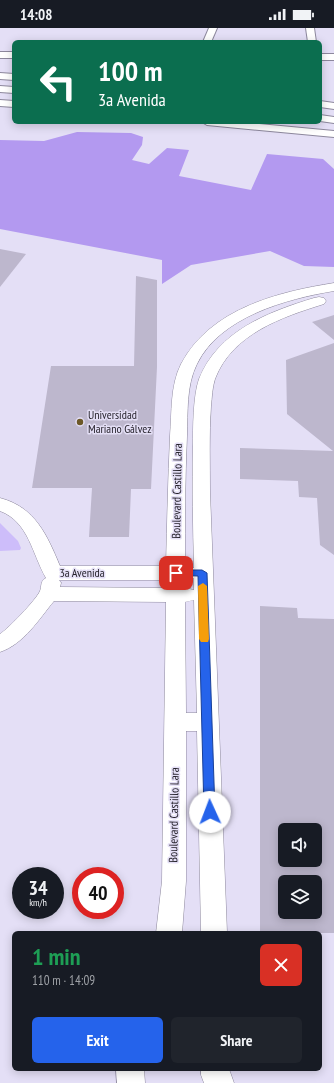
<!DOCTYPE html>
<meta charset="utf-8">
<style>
body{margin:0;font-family:"PT Sans Narrow",sans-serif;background:#20242c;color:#f1f3f6;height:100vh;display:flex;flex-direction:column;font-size:15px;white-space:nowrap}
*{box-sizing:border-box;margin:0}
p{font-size:13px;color:#9ea1a6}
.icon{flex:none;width:22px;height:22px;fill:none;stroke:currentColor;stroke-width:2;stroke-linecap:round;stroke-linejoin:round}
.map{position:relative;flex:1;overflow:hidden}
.sheet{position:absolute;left:12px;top:903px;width:310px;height:140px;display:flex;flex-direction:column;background:#171b24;border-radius:6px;box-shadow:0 2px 10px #0003}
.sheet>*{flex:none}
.top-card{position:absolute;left:12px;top:12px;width:310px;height:84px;border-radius:6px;box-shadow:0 2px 10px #0003;background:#0b6e4f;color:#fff;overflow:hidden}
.tools{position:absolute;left:278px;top:795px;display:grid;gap:8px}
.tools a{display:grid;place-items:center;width:44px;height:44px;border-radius:6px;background:#171b24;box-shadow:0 2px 10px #0003;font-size:20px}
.speed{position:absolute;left:12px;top:839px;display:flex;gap:8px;font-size:20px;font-weight:700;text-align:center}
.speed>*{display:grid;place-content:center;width:52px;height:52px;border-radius:50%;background:#171b24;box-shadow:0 2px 10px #0003;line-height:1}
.speed small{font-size:10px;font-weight:400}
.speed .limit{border:6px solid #d22;background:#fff;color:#111}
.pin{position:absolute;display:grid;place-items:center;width:34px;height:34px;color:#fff;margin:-17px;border-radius:8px;box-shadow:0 2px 6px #0006}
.me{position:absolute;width:44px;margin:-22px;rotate:358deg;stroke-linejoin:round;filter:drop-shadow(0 0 3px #0008)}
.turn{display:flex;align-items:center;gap:14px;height:84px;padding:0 20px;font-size:18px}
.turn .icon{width:52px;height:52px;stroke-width:2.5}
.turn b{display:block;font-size:28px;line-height:34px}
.round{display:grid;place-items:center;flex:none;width:42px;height:42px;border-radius:6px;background:#20242c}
.headline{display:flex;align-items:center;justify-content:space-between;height:68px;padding:0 20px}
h1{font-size:24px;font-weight:600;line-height:30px;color:#1e9e55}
.button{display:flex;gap:8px;margin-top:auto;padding:8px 20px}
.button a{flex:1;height:46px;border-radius:6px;background:#2563eb;color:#fff;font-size:16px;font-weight:600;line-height:46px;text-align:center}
.button a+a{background:#20242c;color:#f1f3f6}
.status{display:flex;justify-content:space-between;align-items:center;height:28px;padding:0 20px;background:#171b24;direction:ltr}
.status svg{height:11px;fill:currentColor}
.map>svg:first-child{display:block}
.green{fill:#cdbdfa}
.forest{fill:#b399f0}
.building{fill:#bdb7cd;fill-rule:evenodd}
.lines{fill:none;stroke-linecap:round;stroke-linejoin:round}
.minor-casing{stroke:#8d889d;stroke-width:2}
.tertiary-casing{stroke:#8d889d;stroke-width:1}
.minor{fill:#fff;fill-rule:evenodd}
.tertiary{fill:#fff;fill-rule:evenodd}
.route{fill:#2563eb;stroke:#184099}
.slow{fill:#f59e0b}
.poi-dot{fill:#6c5827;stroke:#e4dff6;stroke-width:1.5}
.labels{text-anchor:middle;stroke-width:3;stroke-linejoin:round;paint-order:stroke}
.poi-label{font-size:12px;fill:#26232c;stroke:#e4dff6;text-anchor:start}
.street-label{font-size:12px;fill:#26232c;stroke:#e4dff6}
</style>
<div class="status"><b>14:08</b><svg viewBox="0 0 49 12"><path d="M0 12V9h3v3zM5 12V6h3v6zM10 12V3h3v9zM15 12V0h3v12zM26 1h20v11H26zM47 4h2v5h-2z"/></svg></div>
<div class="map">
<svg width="334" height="1055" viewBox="0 0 334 1055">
<rect width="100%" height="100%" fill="#e4dff6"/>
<polygon class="green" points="0,495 18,513 21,520 20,522 0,523"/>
<polygon class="forest" points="77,104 131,105 143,109 142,117 132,132 149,136 167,120 189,122 179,148 251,162 267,126 323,131 334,141 334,239 304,238 270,223 191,237 162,256 162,232 0,201 0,112 44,113"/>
<g class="building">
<polygon points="0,221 26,226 0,259"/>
<polygon points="136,248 157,252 157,339 151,461 131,461 129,509 89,509 92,460 32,460 51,338 134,338"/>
<polygon points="334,287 334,312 312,294"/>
<polygon points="334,315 334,527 320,517 317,470 299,469 298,453 240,451 240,420 333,423 287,386 286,332"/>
<path d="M260,578L297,580L298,590L334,591V905H260ZM285,802H315V832H285ZM285,854H316L317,884H285Z"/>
</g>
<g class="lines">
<defs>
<g id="minor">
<polygon points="209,0 217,0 211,14 203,14"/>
<polygon points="306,0 314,0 316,14 308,14"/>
<rect x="0" y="24" width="14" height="6"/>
<rect x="320" y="26" width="14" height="6"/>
<polygon points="0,45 14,46 14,52 0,51"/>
<polygon points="0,58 14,59 14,65 0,64"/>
<polygon points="0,72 14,73 14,79 0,78"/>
<polygon points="320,73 334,75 334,81 320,79"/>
<polygon points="320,87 334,89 334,95 320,93"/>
<polygon points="202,94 238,94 334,103 334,109 207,97"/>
</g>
<g id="tertiary">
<path d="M334,255V263C286,271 220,289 197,336C186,358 188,384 187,408C185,451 185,495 185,538L194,540C193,499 192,458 193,418C193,400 193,368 199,351C218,303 268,284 314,270L319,269L324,270L326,273L324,276C282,289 232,306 215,351C212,360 212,370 211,378C209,407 210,435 210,464L227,905H201L197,703H186V853L182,905H156L162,853L166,574L54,573C39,591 24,616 0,624V606C8,601 36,572 40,563C42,558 40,553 46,550C32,526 29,494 0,483V470C35,479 47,507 60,538H166C167,495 168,451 170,408C172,384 170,358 181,336C210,281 277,264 334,255ZM194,550V562L185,560V552ZM59,552H166V560L60,559L61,555ZM194,572L197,685H186L185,574Z"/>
<polygon points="116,1041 144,1041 145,1055 117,1055"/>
<polygon points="201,1041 229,1041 234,1055 204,1055 201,1047"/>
</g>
</defs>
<use href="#minor" class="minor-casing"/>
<use href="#tertiary" class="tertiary-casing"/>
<use href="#minor" class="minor"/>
<use href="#tertiary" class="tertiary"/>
</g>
<polygon class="route" points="176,542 202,542 207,545 215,784 214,788 210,789 206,788 204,784 198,548 173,547 172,545"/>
<polygon class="slow" points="203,555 207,558 209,611 208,614 201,614 199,611 198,558"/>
<circle class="poi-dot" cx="80" cy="394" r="4"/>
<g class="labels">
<g class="poi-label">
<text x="88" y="391">Universidad<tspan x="88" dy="14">Mariano Gálvez</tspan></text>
</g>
<g class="street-label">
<text transform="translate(177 463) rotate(-89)" y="4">Boulevard Castillo Lara</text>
<text x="82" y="549">3a Avenida</text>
<text transform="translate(174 787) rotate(-89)" y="4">Boulevard Castillo Lara</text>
</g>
</g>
</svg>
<div class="tools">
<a><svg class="icon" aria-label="sound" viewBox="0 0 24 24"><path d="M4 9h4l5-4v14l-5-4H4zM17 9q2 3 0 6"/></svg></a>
<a><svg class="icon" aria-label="layers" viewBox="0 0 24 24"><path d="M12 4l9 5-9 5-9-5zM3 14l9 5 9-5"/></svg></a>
</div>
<div class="speed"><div>34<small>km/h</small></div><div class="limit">40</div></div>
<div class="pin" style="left:176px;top:545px;background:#d93025"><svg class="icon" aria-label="arrive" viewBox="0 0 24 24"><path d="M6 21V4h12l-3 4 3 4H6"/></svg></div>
<svg class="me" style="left:210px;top:784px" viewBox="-20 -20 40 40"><circle r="19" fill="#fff"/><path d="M0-13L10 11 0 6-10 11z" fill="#2563eb"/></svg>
<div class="top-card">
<div class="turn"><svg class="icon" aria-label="left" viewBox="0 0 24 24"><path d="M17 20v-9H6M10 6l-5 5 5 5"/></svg><div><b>100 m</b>3a Avenida</div></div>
</div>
<section class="sheet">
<div class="headline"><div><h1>1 min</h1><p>110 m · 14:09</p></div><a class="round" style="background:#d93025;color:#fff"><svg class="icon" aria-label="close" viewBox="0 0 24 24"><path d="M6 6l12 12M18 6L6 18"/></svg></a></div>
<div class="button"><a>Exit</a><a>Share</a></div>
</section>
</div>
